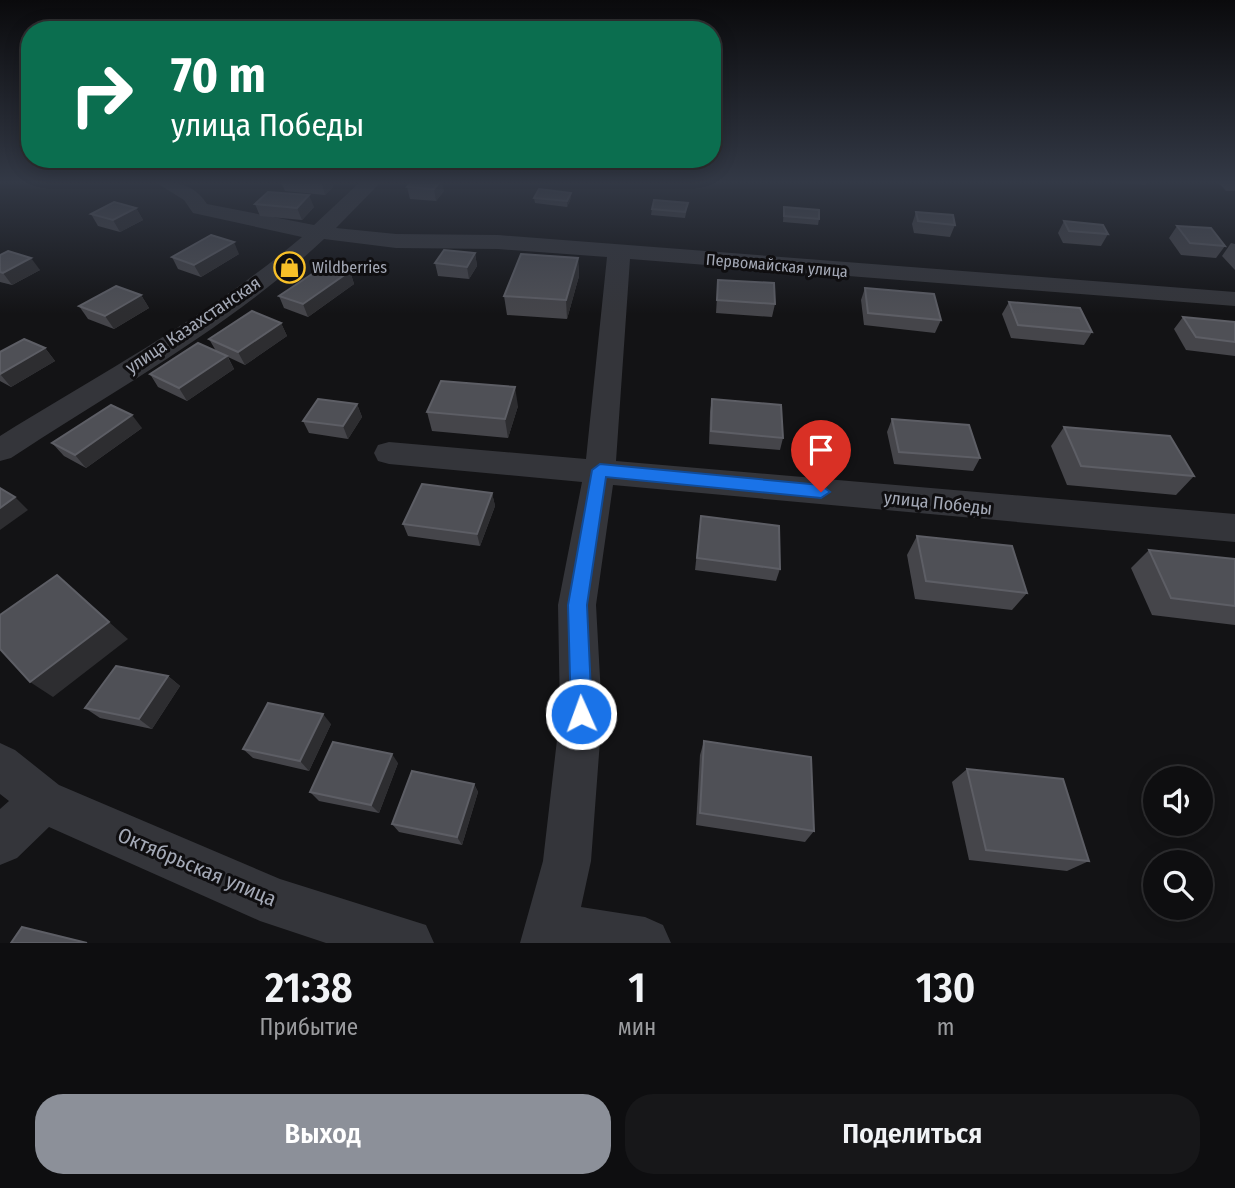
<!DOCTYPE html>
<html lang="ru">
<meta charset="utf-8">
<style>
body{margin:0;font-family:"Fira Sans Condensed",sans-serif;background:#171719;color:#f1f3f6;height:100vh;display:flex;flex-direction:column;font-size:26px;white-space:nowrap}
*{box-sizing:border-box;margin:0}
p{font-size:23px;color:#9b9c9f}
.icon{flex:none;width:38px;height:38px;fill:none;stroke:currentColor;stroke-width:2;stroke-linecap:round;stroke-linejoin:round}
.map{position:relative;height:943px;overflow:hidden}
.details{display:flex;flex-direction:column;background:#0e0e10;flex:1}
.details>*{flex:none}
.banner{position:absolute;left:21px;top:21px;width:700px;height:147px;border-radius:28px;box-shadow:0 4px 18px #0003,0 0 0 2px #2e2e30;background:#0b6e4f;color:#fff;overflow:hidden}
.buttons{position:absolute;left:1143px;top:766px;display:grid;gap:14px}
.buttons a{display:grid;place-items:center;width:70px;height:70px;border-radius:50%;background:#0e0e10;box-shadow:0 4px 18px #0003,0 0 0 2px #2e2e30;font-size:35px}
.pin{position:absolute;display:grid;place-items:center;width:60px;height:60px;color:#fff;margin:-72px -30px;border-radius:50% 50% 50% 0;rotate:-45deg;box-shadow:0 0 7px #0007}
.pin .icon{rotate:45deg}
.me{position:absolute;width:77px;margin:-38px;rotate:358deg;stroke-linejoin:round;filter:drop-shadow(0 0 5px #0008)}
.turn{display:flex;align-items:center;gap:24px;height:147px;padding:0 35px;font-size:32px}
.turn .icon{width:91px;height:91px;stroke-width:2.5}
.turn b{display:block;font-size:49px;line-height:60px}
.eta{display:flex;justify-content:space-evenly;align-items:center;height:119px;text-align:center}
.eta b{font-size:42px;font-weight:600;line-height:49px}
.primary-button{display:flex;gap:14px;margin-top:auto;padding:14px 35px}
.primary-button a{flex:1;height:80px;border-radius:28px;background:#8c9099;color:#fff;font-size:28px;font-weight:600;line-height:80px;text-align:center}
.primary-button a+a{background:#171719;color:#f1f3f6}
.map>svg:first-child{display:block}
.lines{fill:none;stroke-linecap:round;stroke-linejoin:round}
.minor{fill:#34353a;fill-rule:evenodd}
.wall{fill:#45454a}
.shaded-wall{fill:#2d2d30}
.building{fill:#4f5056;stroke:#5d5e65;stroke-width:2}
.route{fill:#1a73e8;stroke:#114b97;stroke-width:2}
.labels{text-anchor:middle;stroke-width:6;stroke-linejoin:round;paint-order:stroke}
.far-street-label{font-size:16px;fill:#a4a9b6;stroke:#0f0e10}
.far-poi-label{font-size:16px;fill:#a4a9b6;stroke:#0f0e10;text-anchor:start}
.street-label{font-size:18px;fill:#a4a9b6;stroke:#0f0e10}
.near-street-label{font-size:21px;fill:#a4a9b6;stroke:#0f0e10}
</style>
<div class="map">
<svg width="1235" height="943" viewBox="0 0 1235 943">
<rect width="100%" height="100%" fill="#131315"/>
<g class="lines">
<g class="minor">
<path d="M155,182C178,182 194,184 207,204L314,225L360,182H381L336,228L396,234L498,235L1235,292V306L630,259L616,461L1235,514V542L613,485L596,605L602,714L591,861L581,907L645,917L663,925L671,943H520L543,861L560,714L558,605L582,482L389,464L378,461L374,453L378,445L389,442L586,459L607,257L498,249L396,248L324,239C232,326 116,389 11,458L0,461V436C102,373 210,315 302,237L193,213L184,200Z"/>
<polygon points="0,743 15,750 59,785 280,879 426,925 434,943 326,943 260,921 49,827 17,858 0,865 0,809 9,801 0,794"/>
</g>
</g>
<g class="wall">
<polygon points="281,182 332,182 333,187 325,195 285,191"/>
<polygon points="411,182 444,191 436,201 410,199 407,187"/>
<polygon points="1115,182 1147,182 1146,185"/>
<polygon points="1218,182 1235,182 1235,191 1226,191"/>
<polygon points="534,198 571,198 567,207 535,203"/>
<polygon points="688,203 685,218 651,215 652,209"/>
<polygon points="255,204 314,207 302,220 260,216"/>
<polygon points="784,207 819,219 818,225 783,222"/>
<polygon points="136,208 143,220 120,232 98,226 91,214"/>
<polygon points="916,212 955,225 950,237 914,233 912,224"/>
<polygon points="1064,221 1108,234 1101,246 1063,243 1058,233"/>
<polygon points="1177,226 1225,246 1216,258 1181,255 1169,238"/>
<polygon points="1231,243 1235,244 1235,270 1222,256"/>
<polygon points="475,253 477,266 469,279 438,276 435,263"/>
<polygon points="239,254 201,277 178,269 172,257"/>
<polygon points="0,255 40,270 12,285 0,282"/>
<polygon points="578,258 579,276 567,319 507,315 504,296"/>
<polygon points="350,271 354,284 308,317 284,308 279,296"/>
<polygon points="718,280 775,304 772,317 716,313"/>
<polygon points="865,288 941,320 935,333 864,325 861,300"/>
<polygon points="141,295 149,308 114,329 88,319 79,306"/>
<polygon points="1009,302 1092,332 1084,345 1011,338 1002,314"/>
<polygon points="1183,317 1235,322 1235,356 1186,350 1174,329"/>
<polygon points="281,323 287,336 245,365 228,357 234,369 187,401 158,387 150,374 216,351 209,339"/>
<polygon points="45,348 55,361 11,387 0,381 0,352"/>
<polygon points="712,399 783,438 780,450 709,444 710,412"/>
<polygon points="357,404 362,417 348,439 309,433 303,421"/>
<polygon points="518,406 508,438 432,431 427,412"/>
<polygon points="892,419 980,458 973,471 894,464 887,432"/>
<polygon points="1064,427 1194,476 1176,495 1067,485 1051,446"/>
<polygon points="142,428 86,468 64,456 52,443"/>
<polygon points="492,493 495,506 480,546 408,536 403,524"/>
<polygon points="701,516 780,569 776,581 695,570"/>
<polygon points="917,536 1027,593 1012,610 915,599 907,555"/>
<polygon points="1149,550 1235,559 1235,625 1152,615 1131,568"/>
<polygon points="168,676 180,686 152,729 100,718 85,708"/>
<polygon points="331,724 309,771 253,758 243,749"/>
<polygon points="704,741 814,831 805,842 696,825 700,755"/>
<polygon points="398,763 379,813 319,801 310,792"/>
<polygon points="967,769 1089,861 1067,871 969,860 952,782"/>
<polygon points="474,784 478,792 462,845 399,832 392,824"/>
</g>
<g class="shaded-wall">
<polygon points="323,182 332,182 333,187 325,195 322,184"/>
<polygon points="440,182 442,182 444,191 436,201 434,189"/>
<polygon points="571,193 571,198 567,207 567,201"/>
<polygon points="309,195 314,207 302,220 297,208"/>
<polygon points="136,208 143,220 120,232 113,220"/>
<polygon points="234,242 239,254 201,277 194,265"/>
<polygon points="475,253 477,266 469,279 467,267"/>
<polygon points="31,258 40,270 12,285 3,273"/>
<polygon points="578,258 579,276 567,319 566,300"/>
<polygon points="350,271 354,284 308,317 303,304"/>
<polygon points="141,295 149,308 114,329 105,316"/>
<polygon points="281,323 287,336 245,365 238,352"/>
<polygon points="45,348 55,361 11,387 0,374"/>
<polygon points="227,356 234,369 187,401 179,388"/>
<polygon points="515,387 518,406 508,438 505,419"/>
<polygon points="357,404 362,417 348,439 343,426"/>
<polygon points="132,415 142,428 86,468 75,455"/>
<polygon points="492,493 495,506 480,546 477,534"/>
<polygon points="15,497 28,510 0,530 0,508"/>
<polygon points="109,622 128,639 53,697 30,682"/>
<polygon points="168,676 180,686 152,729 139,719"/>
<polygon points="323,714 331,724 309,771 300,761"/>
<polygon points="392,754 398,763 379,813 371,805"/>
<polygon points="474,784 478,792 462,845 457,837"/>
</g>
<g class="building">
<polygon points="411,182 440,182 434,189 407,187"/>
<polygon points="539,189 571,193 567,201 534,198"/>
<polygon points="268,192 309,195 297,208 255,204"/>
<polygon points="654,200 688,203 685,212 652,209"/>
<polygon points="114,202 136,208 113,220 91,214"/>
<polygon points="784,207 819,210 819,219 784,216"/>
<polygon points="916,212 953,215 955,225 918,221"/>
<polygon points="1064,221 1103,225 1108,234 1069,231"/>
<polygon points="1177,226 1211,228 1225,246 1190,243"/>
<polygon points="211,235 234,242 194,265 172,257"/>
<polygon points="444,250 475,253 467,267 435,263"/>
<polygon points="8,251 31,258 3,273 0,272 0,255"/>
<polygon points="521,254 578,258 566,300 504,296"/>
<polygon points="327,264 350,271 303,304 279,296"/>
<polygon points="718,280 774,283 775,304 717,300"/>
<polygon points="116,286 141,295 105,316 79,306"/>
<polygon points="865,288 934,294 941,320 868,313"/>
<polygon points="1009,302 1080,308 1092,332 1018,325"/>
<polygon points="252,311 281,323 238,352 209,339"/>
<polygon points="1183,317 1235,322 1235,342 1196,337"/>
<polygon points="24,339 45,348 0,374 0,352"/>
<polygon points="198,343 227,356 179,388 150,374"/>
<polygon points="441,381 515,387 505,419 427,412"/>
<polygon points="318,399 357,404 343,426 303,421"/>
<polygon points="712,399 781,405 783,438 711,431"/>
<polygon points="111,405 132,415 75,455 52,443"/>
<polygon points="892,419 969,425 980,458 899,452"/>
<polygon points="1064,427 1170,436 1194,476 1081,466"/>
<polygon points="422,484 492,493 477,534 403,524"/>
<polygon points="0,488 15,497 0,508"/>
<polygon points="701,516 779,526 780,569 697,558"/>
<polygon points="917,536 1012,546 1027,593 926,581"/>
<polygon points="1149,550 1235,559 1235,606 1171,598"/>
<polygon points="57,575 109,622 30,682 0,649 0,615"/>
<polygon points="116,666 168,676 139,719 85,708"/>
<polygon points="268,703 323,714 300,761 243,749"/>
<polygon points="704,741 811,757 814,831 700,813"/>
<polygon points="333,742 392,754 371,805 310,792"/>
<polygon points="967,769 1063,779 1089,861 986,850"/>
<polygon points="412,771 474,784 457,837 392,824"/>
<polygon points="22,927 87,943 11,943"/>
</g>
<linearGradient id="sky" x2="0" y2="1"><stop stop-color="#0a0a0c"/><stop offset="0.58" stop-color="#333946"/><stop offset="1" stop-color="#333946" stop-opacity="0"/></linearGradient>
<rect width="1235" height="314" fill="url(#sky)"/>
<polygon class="route" points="600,464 821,485 830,492 821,498 606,477 587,605 592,714 589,721 581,724 574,721 571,714 568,605 592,470"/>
<defs>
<symbol id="shop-ring" viewBox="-11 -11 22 22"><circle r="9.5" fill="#0f0e10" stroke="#f8c028" stroke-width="1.5"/><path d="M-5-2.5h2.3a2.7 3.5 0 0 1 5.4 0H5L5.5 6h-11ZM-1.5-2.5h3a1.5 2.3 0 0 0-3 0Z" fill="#f8c028"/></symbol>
</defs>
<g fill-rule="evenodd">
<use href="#shop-ring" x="272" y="250" width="35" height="35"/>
</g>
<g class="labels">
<g class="far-street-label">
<text transform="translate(777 265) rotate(5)" y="6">Первомайская улица</text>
</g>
<g class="far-poi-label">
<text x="312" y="273">Wildberries</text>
</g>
<g class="street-label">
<text transform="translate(193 325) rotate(-34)" y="6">улица Казахстанская</text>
<text transform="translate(938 503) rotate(6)" y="6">улица Победы</text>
</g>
<g class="near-street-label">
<text transform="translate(197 867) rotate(23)" y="7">Октябрьская улица</text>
</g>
</g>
</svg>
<div class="buttons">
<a><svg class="icon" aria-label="sound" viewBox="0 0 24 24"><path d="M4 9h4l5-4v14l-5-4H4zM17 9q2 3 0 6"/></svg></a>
<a><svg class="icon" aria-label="search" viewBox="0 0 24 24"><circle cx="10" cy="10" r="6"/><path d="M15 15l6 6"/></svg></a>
</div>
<div class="pin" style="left:821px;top:492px;background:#d93025"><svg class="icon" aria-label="arrive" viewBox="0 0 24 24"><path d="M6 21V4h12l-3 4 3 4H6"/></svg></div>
<svg class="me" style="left:581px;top:714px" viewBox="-20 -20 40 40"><circle r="17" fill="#1a73e8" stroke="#fff" stroke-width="3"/><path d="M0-11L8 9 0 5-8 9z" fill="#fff"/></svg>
<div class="banner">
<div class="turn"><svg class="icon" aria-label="right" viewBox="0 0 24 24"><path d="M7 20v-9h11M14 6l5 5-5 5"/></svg><div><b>70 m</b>улица Победы</div></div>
</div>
</div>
<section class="details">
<div class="eta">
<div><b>21:38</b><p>Прибытие</p></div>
<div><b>1</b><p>мин</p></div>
<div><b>130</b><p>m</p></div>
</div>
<div class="primary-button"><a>Выход</a><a>Поделиться</a></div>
</section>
